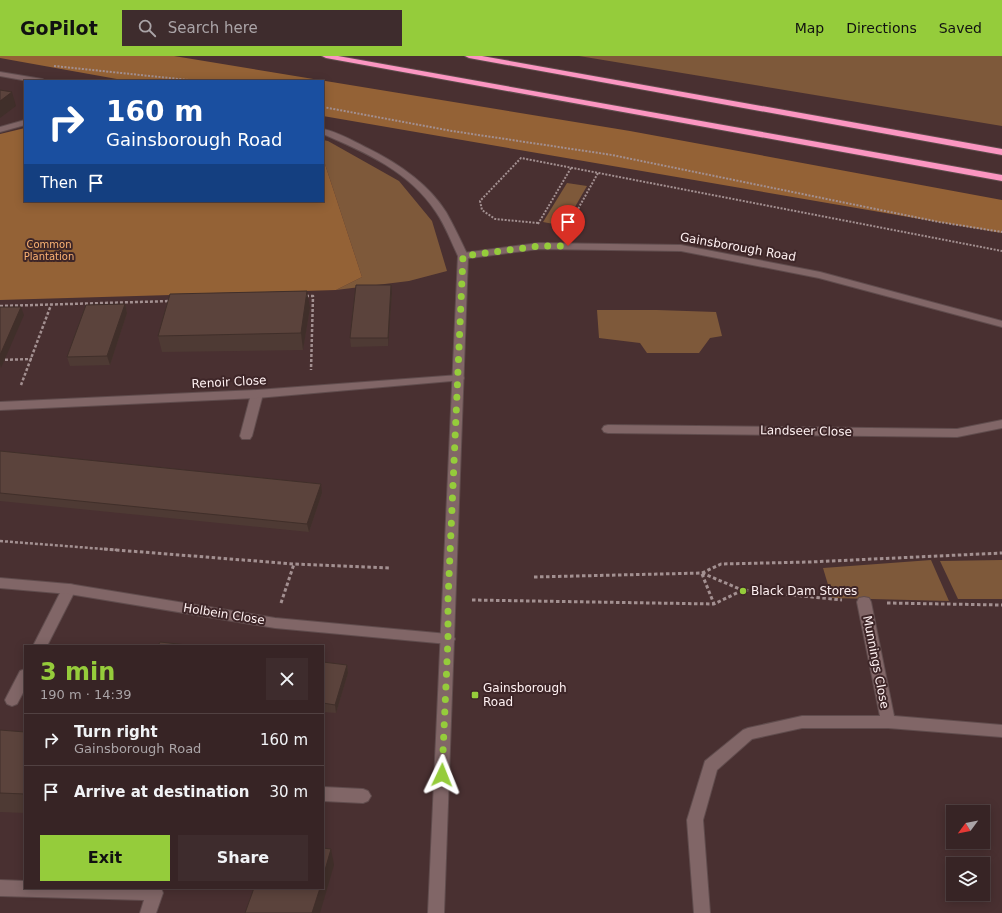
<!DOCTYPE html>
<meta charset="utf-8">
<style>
body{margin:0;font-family:"DejaVu Sans",sans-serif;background:#3e2c2d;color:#f1f3f6;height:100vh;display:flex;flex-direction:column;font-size:15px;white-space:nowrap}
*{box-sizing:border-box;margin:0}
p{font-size:13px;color:#aaa4a7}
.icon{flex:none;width:22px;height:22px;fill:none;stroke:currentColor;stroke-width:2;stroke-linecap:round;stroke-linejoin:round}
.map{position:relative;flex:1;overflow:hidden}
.sheet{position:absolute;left:24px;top:589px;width:300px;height:244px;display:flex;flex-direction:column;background:#372425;border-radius:0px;box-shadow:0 2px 10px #0003,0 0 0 1px #514142}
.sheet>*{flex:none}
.top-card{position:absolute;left:24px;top:24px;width:300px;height:122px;border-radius:0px;box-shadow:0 2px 10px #0003,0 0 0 1px #514142;background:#1a4fa0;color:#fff;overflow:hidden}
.needle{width:26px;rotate:238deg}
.controls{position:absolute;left:946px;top:749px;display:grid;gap:8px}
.controls a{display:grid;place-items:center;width:44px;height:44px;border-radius:0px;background:#372425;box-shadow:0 2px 10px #0003,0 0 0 1px #514142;font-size:20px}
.pin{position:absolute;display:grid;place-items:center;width:34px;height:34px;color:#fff;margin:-41px -17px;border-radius:50% 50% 50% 0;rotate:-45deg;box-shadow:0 0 4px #0007}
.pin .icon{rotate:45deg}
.me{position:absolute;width:44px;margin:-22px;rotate:2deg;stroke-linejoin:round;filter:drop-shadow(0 0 3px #0008)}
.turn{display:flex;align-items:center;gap:14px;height:84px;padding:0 16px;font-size:18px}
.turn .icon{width:52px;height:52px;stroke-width:2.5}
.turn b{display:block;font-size:28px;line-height:34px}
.then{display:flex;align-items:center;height:38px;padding:0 16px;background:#0003;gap:8px;font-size:15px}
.round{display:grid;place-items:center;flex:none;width:42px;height:42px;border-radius:0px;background:#3e2c2d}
.overview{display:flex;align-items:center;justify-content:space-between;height:68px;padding:0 16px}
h1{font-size:24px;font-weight:600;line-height:30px;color:#95cc3b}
.primary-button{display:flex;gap:8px;margin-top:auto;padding:8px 16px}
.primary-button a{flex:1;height:46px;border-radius:0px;background:#95cc3b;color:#111;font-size:16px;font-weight:600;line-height:46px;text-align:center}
.primary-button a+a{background:#3e2c2d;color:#f1f3f6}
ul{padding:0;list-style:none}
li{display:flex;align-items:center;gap:12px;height:52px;padding:0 16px;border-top:1px solid #514142}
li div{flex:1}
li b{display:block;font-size:15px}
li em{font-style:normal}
header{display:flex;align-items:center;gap:24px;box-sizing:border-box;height:56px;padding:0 20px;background:#95cc3b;color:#111}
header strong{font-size:19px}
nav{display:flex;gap:22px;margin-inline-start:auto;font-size:14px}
.search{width:280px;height:36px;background:#3e2c2d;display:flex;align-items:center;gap:10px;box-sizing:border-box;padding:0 14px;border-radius:0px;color:#aaa4a7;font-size:15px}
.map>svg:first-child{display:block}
.green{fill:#7e593a}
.forest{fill:#946236}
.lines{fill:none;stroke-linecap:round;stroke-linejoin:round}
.lane-casing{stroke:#604c4d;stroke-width:2}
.street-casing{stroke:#604c4d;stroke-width:2}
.secondary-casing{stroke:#604c4d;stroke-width:2}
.highway-casing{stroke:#604c4d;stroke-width:2}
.path-far2{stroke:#a39091;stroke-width:2;stroke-dasharray:2 1.5;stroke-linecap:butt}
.path-far1{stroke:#a39091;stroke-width:2.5;stroke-dasharray:3 2;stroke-linecap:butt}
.path{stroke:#a39091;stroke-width:3;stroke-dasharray:3.5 2.5;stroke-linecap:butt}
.lane{fill:#816667;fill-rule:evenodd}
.street{fill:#816667;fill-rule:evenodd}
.secondary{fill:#816667;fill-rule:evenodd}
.highway{fill:#fb96c1;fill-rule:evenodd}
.wall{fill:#4e3a34}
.shaded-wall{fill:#402f2a}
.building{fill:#5b433c;stroke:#402f2a}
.route{stroke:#95cc3b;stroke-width:7;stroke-dasharray:0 12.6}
.poi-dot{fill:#95cc3b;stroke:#3e2628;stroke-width:1.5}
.labels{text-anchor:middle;stroke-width:4;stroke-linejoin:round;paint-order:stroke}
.far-park-label{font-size:10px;fill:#fdb373;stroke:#3e2628}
.street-label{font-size:12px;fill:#fff1f2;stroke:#3e2628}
.poi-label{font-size:12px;fill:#fff1f2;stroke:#3e2628;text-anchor:start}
</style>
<header>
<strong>GoPilot</strong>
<div class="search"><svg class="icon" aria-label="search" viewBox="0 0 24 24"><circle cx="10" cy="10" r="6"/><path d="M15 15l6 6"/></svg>Search here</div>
<nav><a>Map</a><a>Directions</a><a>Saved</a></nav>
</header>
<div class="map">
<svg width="1002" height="857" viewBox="0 0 1002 857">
<rect width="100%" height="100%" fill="#493031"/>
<g class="green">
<polygon points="579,0 1002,0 1002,70"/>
<polygon points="323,84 328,85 399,125 432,165 447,215 409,225 336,234 362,221 323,102"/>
<polygon points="567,127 587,130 564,170 543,166"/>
<polygon points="597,254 657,254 716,256 722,280 710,282 699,297 647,297 640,287 599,282"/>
<polygon points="931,504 949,545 832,542 823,512"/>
<polygon points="1002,504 1002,543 958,543 940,505"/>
</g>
<g class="forest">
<polygon points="0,0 174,0 630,75 1002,144 1002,177 323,60 323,25 128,25 0,2"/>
<polygon points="25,72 25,145 323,145 323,102 362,221 336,234 0,244 0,78"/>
</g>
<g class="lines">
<defs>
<g id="lane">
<polygon points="257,334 261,336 263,338 252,380 250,383 242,383 240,380 251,338 253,336"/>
<polygon points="69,528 74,529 76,533 47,590 33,590 64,529"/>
<polygon points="25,613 25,633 17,648 12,650 7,648 5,644 7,640 20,615"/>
<polygon points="323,731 363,733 368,735 371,740 368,745 363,747 323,745"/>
</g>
<g id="street">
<polygon points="25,64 25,69 0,76 0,71"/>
<polygon points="539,187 681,189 820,216 1002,265 1002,271 819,222 681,195 539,193 463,203 458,200 463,197"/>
<polygon points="459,319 463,320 464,322 463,324 257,342 0,354 0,346 257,334"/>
<polygon points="1002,364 1002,372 957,381 608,377 604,376 602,373 604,370 608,369 957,373"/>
<polygon points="0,522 69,528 275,562 448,578 453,579 455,583 453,587 448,588 275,572 69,538 0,532"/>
<polygon points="864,541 869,542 871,546 894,660 1002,669 1002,681 888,672 802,672 752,683 717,714 703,764 710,857 694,857 687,764 705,705 743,674 748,672 802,660 880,660 857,546 859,542"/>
<polygon points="0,824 25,825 25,832 161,832 163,837 156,857 140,857 144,844 0,840"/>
</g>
<g id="secondary">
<polygon points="0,16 42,23 46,25 28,25 0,20"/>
<path d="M323,73C337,76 352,84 365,91C396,106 427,126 446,156C454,170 461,185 468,200L444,857H428L458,200C451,185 445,169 436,156C410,116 365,96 323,78Z"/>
</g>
<g id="highway">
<polygon points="322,0 338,0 1002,119 1002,125 326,2"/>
<polygon points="465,0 482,0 1002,93 1002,99 469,2"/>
</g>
</defs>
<use href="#lane" class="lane-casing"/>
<use href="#street" class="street-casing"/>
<use href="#secondary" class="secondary-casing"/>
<use href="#highway" class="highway-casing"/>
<g class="path-far2">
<polyline points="54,10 198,25"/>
<polyline points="323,51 452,75 612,99 939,166 1002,176"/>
<polyline points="538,167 495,163 482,154 480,145 521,102 1002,195"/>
<polyline points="538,168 571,112"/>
<polyline points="568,171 598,117"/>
</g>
<g class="path-far1">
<polyline points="306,240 313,240 311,314"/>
<polyline points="0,250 172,245"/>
<polyline points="0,304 32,303"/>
<polyline points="21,329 51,249"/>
<polyline points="0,485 117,494"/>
</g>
<g class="path">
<polyline points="104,493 294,508 389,512"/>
<polyline points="702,517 721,508 810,506 1002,497"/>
<polyline points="702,518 714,548"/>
<polyline points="534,521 702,517 742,534"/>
<polyline points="472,544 714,548 743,534 842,544"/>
<polyline points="281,547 294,508"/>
<polyline points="887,547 1002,549"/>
</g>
<use href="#lane" class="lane"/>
<use href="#street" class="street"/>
<use href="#secondary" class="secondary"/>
<use href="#highway" class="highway"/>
</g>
<g class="wall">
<polygon points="392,237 388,290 351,291 350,282"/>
<polygon points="125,248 127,257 110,309 70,310 67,301"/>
<polygon points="310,252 303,294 162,296 158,280"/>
<polygon points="0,395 322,437 309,476 0,445"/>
<polygon points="323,606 347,609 348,617 336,657 323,656"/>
<polygon points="0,674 25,676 25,757 0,756"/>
</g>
<g class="shaded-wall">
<polygon points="12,36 16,50 0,62 0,45"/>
<polygon points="391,229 392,237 388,290 388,282"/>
<polygon points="307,235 310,252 303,294 301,277"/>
<polygon points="125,248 127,257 110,309 107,300"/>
<polygon points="21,251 24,259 1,312 0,308 0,299"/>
<polygon points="321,428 322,437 309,476 307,468"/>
<polygon points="347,609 348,617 336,657 335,649"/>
<polygon points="331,793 334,809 320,857 312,857 320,832 323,832 323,821"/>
</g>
<g class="building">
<polygon points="0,34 12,36 0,45"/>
<polygon points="356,229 391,229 388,282 350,282"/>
<polygon points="307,235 301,277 158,280 170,238"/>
<polygon points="125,248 107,300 67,301 86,249"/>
<polygon points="0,251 21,251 0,299"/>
<polygon points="0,395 321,428 307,468 0,437"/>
<polygon points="160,586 196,590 158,590"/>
<polygon points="323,606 347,609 335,649 323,647"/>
<polygon points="0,674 25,676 25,738 0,737"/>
<polygon points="323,792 331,793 323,821"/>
<polygon points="254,832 320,832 312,857 245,857"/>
</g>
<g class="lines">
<polyline class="route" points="442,719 448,583 448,544 463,200 539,190 568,190"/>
</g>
<g class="poi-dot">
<circle cx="743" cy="535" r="4"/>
<rect x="471" y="635" width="8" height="8" rx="2"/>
</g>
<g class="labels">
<g class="far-park-label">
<text x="49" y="192">Common<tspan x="49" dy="12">Plantation</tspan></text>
</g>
<g class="street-label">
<text transform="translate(738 191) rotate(10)" y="4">Gainsborough Road</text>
<text transform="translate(229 326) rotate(-3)" y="4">Renoir Close</text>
<text transform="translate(806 375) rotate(1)" y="4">Landseer Close</text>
<text transform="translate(224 558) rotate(9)" y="4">Holbein Close</text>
<text transform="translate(876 606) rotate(79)" y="4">Munnings Close</text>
</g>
<g class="poi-label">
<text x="751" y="539">Black Dam Stores</text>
<text x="483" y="636">Gainsborough<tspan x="483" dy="14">Road</tspan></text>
</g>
</g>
</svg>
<div class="controls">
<a><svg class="needle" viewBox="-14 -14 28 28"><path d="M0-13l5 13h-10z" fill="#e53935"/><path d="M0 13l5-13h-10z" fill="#aaa4a7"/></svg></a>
<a><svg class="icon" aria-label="layers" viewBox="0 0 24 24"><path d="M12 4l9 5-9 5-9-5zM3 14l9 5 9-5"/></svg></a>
</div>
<div class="pin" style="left:568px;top:190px;background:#d93025"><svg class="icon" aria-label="arrive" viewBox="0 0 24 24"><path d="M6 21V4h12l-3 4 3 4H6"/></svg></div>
<svg class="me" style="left:442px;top:719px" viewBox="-20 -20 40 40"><path d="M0-17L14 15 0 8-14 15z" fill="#95cc3b" stroke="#fff" stroke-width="4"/></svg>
<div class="top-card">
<div class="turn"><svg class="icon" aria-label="right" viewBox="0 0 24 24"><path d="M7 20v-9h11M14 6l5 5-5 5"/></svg><div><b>160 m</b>Gainsborough Road</div></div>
<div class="then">Then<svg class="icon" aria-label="arrive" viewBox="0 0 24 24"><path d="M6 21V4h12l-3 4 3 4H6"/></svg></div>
</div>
<section class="sheet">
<div class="overview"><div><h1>3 min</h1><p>190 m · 14:39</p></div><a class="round"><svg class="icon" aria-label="close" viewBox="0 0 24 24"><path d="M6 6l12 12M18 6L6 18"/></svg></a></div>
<ul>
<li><svg class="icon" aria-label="right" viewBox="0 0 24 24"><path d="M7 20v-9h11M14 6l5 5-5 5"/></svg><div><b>Turn right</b><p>Gainsborough Road</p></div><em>160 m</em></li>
<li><svg class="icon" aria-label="arrive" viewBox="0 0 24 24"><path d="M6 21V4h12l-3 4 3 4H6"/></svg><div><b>Arrive at destination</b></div><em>30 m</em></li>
</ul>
<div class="primary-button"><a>Exit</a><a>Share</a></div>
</section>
</div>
